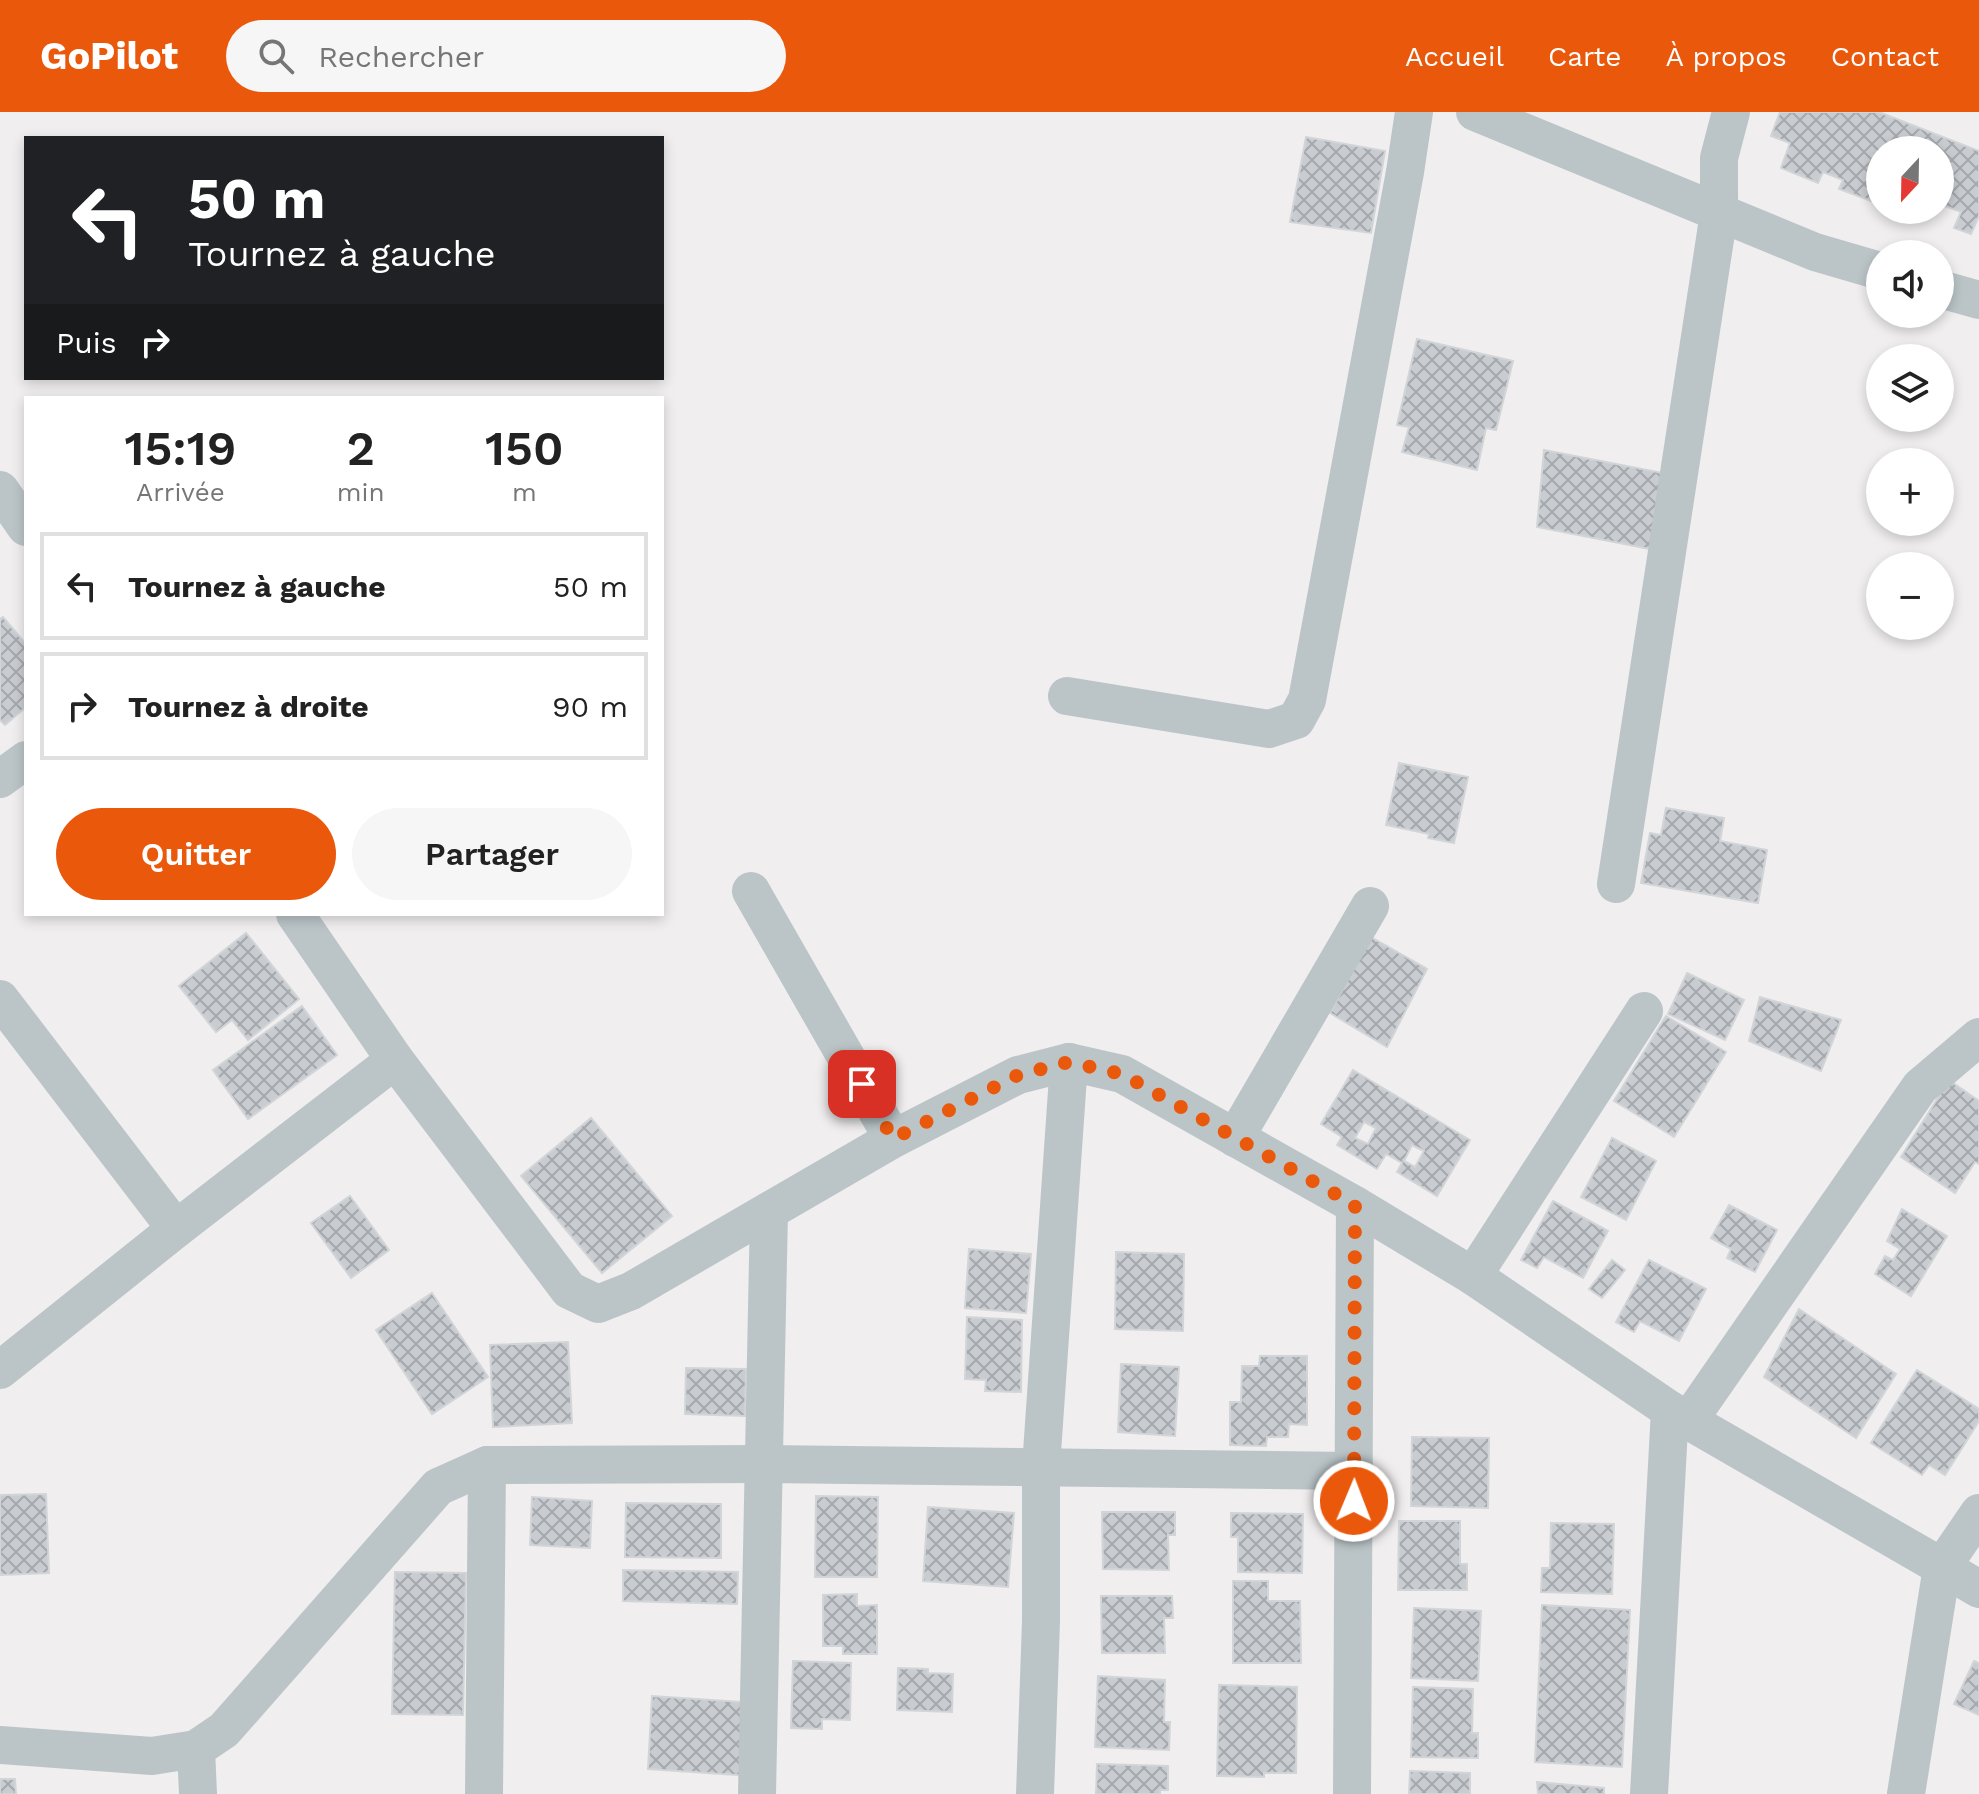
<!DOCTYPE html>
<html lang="fr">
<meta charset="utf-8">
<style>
body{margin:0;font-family:"Work Sans",sans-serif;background:#f6f6f6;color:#222;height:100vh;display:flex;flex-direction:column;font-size:30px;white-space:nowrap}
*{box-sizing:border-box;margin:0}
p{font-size:26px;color:#767676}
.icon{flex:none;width:44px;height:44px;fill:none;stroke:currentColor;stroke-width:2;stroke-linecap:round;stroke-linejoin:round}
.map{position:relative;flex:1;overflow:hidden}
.panel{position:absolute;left:24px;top:284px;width:640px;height:520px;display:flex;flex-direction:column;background:#fff;border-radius:0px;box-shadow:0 4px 12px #0003}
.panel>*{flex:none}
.top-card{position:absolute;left:24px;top:24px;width:640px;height:244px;border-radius:0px;box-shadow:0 4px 12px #0003;background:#202124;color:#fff;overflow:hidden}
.needle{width:52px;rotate:202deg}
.controls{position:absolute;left:1866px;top:24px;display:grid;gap:16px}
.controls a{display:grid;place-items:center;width:88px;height:88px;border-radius:50%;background:#fff;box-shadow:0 4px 12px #0003;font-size:40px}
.pin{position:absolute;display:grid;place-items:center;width:68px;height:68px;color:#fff;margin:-34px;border-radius:16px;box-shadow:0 4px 12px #0006}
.me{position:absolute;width:88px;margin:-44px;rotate:1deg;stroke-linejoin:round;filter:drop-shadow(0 0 6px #0008)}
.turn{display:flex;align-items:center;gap:28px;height:168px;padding:0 32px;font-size:36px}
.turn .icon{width:104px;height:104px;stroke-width:2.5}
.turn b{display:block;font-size:56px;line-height:68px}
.then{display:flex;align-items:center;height:76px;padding:0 32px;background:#0003;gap:16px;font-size:30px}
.eta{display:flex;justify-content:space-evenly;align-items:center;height:136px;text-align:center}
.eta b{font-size:48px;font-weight:600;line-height:56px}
.action{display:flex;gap:16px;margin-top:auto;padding:16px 32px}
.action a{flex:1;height:92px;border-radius:48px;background:#ea580c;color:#fff;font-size:32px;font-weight:600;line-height:92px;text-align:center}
.action a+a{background:#f6f6f6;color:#222}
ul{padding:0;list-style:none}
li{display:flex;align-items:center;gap:24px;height:108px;margin:0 16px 12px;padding:0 16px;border:4px solid #e0e0e0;border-radius:0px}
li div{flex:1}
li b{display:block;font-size:30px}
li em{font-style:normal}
header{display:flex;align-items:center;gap:48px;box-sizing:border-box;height:112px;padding:0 40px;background:#ea580c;color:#fff}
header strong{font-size:38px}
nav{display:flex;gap:44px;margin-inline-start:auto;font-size:28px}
.search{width:560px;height:72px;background:#f6f6f6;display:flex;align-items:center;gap:20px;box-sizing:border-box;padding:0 28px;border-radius:44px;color:#767676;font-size:30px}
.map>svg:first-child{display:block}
.building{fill:url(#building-cross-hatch);stroke:#d2d5d8;stroke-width:2;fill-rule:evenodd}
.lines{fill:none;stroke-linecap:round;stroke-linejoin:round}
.street{stroke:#bbc5c8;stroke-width:38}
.route{stroke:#ea580c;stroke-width:14;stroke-dasharray:0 25.2}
</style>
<header>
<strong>GoPilot</strong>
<div class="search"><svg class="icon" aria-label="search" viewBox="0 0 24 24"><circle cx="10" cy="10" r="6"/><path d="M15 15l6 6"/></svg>Rechercher</div>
<nav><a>Accueil</a><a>Carte</a><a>À propos</a><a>Contact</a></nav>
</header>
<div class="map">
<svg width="1979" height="1682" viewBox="0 0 1979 1682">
<defs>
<pattern id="building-cross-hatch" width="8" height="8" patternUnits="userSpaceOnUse" patternTransform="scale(2)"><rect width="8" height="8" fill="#c9ccd0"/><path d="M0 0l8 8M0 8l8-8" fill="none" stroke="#a5a8ac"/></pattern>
</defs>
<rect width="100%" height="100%" fill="#f0eeee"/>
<g class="building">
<polygon points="1780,0 1879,0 1979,39 1979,104 1971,122 1954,116 1961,100 1940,92 1940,38 1880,38 1880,68 1871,89 1839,77 1843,68 1823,60 1818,71 1781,56 1790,31 1771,24"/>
<polygon points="1306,25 1385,39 1371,121 1290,110"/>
<polygon points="1417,227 1513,249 1496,318 1486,316 1477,358 1402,340 1409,315 1397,313"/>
<polygon points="1544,338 1663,361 1655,438 1537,415"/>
<polygon points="3,505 26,532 26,595 5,613 0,608 0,507"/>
<polygon points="1399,651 1468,665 1454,731 1428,726 1429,722 1386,713"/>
<polygon points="1666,696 1724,706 1720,729 1767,738 1758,791 1641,771 1650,721 1661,723"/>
<polygon points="246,821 299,887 248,928 232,908 216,920 179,874"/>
<polygon points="1371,825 1427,857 1387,935 1330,901"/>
<polygon points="1687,861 1744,888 1725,928 1668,902"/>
<polygon points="1760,885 1841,908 1821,959 1749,929"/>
<polygon points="302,894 337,943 248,1007 213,958"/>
<polygon points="1666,904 1726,940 1674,1025 1614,989"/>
<path d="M1353,958L1470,1028L1437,1084L1397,1060L1402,1051L1386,1042L1377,1057L1337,1033L1342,1025L1321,1012ZM1364,1010L1376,1016L1368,1032L1355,1026ZM1412,1033L1424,1039L1415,1055L1404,1049Z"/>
<polygon points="1949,968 1979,989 1979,1052 1975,1050 1955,1081 1901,1045"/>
<polygon points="591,1006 672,1104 602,1161 521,1064"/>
<polygon points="1612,1026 1656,1049 1626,1108 1581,1085"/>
<polygon points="350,1084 389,1138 351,1166 311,1111"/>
<polygon points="1553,1089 1608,1119 1583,1166 1544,1145 1537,1156 1521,1148"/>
<polygon points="1729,1093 1777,1118 1755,1160 1727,1146 1731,1137 1711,1126"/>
<polygon points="1902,1097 1947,1124 1911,1184 1875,1162 1885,1144 1893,1148 1900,1137 1887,1129"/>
<polygon points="969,1137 1031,1142 1026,1201 965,1196"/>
<polygon points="1116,1140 1184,1142 1183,1219 1115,1217"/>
<polygon points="1612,1148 1625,1158 1602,1186 1589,1177"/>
<polygon points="1649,1148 1706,1177 1679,1229 1640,1209 1634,1220 1616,1210"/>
<polygon points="432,1181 488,1265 432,1302 376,1218"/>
<polygon points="1799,1197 1896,1262 1856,1326 1764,1265"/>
<polygon points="967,1205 1022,1208 1021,1280 985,1279 986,1268 965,1267"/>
<polygon points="568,1230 572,1311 493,1315 490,1233"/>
<polygon points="1260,1244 1307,1244 1307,1313 1289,1312 1288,1325 1267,1325 1266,1334 1230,1333 1230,1290 1241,1290 1242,1254 1259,1254"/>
<polygon points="1121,1252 1179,1255 1175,1324 1118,1320"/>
<polygon points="686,1256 746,1257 745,1304 685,1302"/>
<polygon points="1917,1258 1979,1297 1979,1309 1945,1363 1929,1353 1922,1363 1871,1331"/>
<polygon points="1412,1325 1489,1326 1488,1396 1411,1394"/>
<polygon points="46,1382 49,1461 0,1463 0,1383"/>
<polygon points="816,1384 878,1385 877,1465 815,1465"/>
<polygon points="532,1385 592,1389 590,1436 530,1433"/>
<polygon points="626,1391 721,1392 721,1446 625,1445"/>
<polygon points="928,1395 1014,1401 1008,1475 923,1469"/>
<polygon points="1102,1400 1175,1400 1175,1423 1168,1423 1169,1458 1103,1457"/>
<polygon points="1231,1401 1303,1402 1302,1461 1238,1460 1238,1425 1231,1425"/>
<polygon points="1399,1409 1460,1409 1460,1452 1467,1452 1467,1478 1398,1478"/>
<polygon points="1551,1411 1614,1412 1612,1482 1541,1480 1542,1456 1550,1456"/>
<polygon points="623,1458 738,1460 737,1492 623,1489"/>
<polygon points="395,1460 466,1461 463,1603 392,1602"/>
<polygon points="1233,1469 1268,1469 1268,1489 1300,1489 1301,1551 1233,1551"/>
<polygon points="857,1482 857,1494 877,1493 877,1542 843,1542 843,1534 823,1534 823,1483"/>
<polygon points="1101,1484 1172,1484 1173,1506 1164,1506 1165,1541 1102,1541"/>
<polygon points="1542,1493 1630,1498 1622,1655 1535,1650"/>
<polygon points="1414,1496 1481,1499 1478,1569 1411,1566"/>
<polygon points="793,1549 851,1551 850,1608 822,1607 822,1617 791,1616"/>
<polygon points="1974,1549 1979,1551 1979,1603 1954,1592"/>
<polygon points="898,1556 928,1557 928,1561 953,1562 952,1600 897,1598"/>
<polygon points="1098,1564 1165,1568 1164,1610 1170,1610 1169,1638 1095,1635"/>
<polygon points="1219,1573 1297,1575 1296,1661 1264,1661 1264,1665 1217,1664"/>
<polygon points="1413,1575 1473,1577 1472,1621 1478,1621 1478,1646 1411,1645"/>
<polygon points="652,1584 755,1591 751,1664 648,1657"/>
<polygon points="1097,1652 1168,1654 1168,1678 1160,1678 1160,1682 1096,1682"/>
<polygon points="1410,1659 1470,1661 1470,1682 1409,1682"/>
<polygon points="0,1667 15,1667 16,1682 0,1682"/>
<polygon points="1537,1670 1604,1676 1604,1682 1538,1682"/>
</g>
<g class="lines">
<g class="street">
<polyline points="1475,0 1815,140 1880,159"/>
<polyline points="1940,177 1979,188"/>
<polyline points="0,378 26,415"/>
<polyline points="1067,584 1269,617 1296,608 1307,588 1405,60 1414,0"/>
<polyline points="0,667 26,648"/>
<polyline points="1616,772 1719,101 1719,46 1731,0"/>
<polyline points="751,779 893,1027"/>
<polyline points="295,802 395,948 569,1178 598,1192 631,1179 893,1027 1018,963 1069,950 1122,962 1355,1093 1473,1164 1670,1298 1942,1455 1906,1682"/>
<polyline points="0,887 176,1117"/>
<polyline points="1235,1026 1370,794"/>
<polyline points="1473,1164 1644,899"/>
<polyline points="0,1258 176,1117 395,948"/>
<polyline points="1689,1308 1920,975 1979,925"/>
<polyline points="1979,1401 1942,1455 1979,1477"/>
<polyline points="0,1633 152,1644 196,1637 224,1618 438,1375 487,1353 765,1352 1355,1359"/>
<polyline points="196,1637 198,1682"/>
<polyline points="484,1682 487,1353"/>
<polyline points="757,1682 769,1099"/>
<polyline points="1035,1682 1041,1509 1041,1355 1069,950"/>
<polyline points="1352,1682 1355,1093"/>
<polyline points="1649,1682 1670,1298"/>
</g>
</g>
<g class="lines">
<polyline class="route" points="862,972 893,1027 1018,963 1069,950 1122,962 1355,1093 1354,1389"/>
</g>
</svg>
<div class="controls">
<a><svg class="needle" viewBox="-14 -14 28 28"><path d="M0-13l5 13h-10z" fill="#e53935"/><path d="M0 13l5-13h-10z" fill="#767676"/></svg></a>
<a><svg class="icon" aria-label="sound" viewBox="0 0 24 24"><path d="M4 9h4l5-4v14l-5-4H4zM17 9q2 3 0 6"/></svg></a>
<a><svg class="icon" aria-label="layers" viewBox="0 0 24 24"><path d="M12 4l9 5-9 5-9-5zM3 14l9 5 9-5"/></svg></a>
<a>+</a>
<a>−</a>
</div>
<div class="pin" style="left:862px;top:972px;background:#d93025"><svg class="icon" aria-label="arrive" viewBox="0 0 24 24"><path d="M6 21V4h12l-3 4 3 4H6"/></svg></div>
<svg class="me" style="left:1354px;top:1389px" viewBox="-20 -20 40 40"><circle r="17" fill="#ea580c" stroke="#fff" stroke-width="3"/><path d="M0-11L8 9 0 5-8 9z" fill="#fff"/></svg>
<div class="top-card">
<div class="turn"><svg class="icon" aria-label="left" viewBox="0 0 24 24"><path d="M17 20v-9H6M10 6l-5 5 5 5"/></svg><div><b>50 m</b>Tournez à gauche</div></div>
<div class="then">Puis<svg class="icon" aria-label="right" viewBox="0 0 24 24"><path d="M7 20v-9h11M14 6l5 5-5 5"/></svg></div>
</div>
<section class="panel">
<div class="eta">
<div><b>15:19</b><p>Arrivée</p></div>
<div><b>2</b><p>min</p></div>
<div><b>150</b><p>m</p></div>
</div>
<ul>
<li><svg class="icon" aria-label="left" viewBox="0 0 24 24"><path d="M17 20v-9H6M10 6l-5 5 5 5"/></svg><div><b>Tournez à gauche</b></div><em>50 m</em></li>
<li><svg class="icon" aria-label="right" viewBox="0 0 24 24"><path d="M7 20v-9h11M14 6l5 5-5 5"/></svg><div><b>Tournez à droite</b></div><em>90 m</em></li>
</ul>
<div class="action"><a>Quitter</a><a>Partager</a></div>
</section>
</div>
